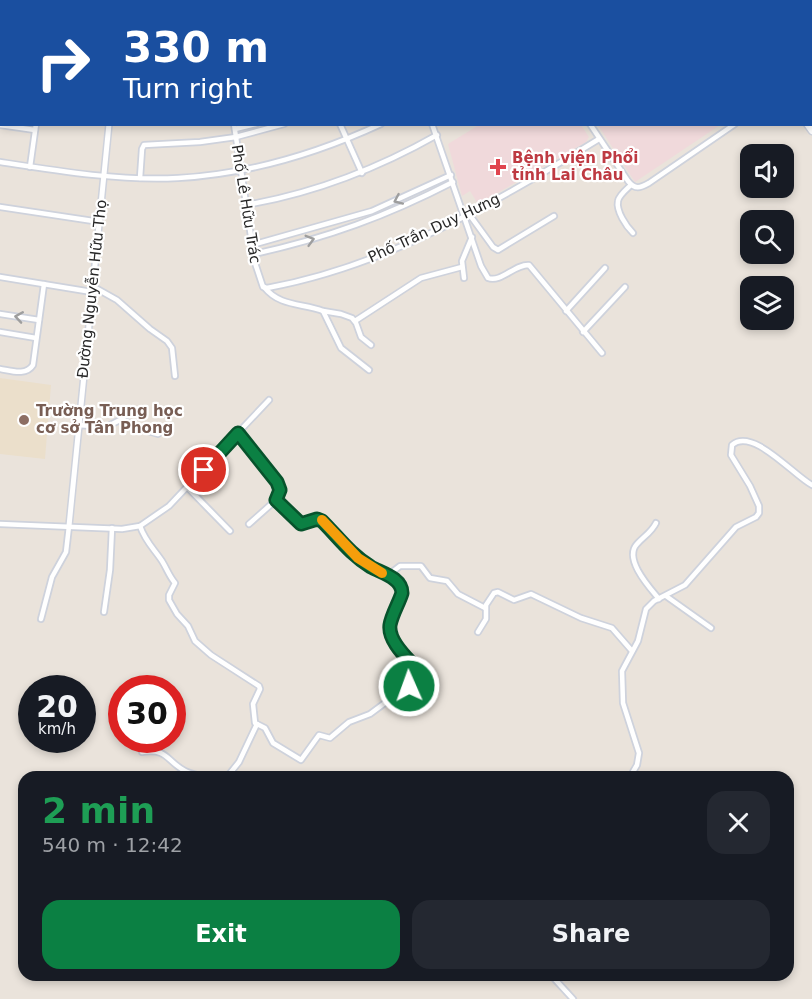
<!DOCTYPE html>
<meta charset="utf-8">
<style>
body{margin:0;font-family:"DejaVu Sans",sans-serif;background:#242831;color:#f1f3f6;height:100vh;display:flex;flex-direction:column;font-size:22px;white-space:nowrap}
*{box-sizing:border-box;margin:0}
p{font-size:20px;color:#9ea1a6}
.icon{flex:none;width:33px;height:33px;fill:none;stroke:currentColor;stroke-width:2;stroke-linecap:round;stroke-linejoin:round}
.map{position:relative;flex:1;overflow:hidden}
.panel{position:absolute;left:18px;top:771px;width:776px;height:210px;display:flex;flex-direction:column;background:#171b24;border-radius:18px;box-shadow:0 3px 9px #0003}
.panel>*{flex:none}
.hud{position:absolute;left:0px;top:0px;width:813px;height:126px;box-shadow:0 3px 9px #0003;background:#1a4fa0;color:#fff;overflow:hidden}
.fabs{position:absolute;left:740px;top:144px;display:grid;gap:12px}
.fabs a{display:grid;place-items:center;width:54px;height:54px;border-radius:12px;background:#171b24;box-shadow:0 3px 9px #0003;font-size:30px}
.speed{position:absolute;left:18px;top:675px;display:flex;gap:12px;font-size:30px;font-weight:700;text-align:center}
.speed>*{display:grid;place-content:center;width:78px;height:78px;border-radius:50%;background:#171b24;box-shadow:0 3px 9px #0003;line-height:1}
.speed small{font-size:15px;font-weight:400}
.speed .limit{border:9px solid #d22;background:#fff;color:#111}
.pin{position:absolute;display:grid;place-items:center;width:51px;height:51px;color:#fff;margin:-26px;border:3px solid #fff;border-radius:50%;box-shadow:0 2px 6px #0007}
.me{position:absolute;width:66px;margin:-33px;rotate:358deg;stroke-linejoin:round;filter:drop-shadow(0 0 4px #0008)}
.turn{display:flex;align-items:center;gap:21px;height:126px;padding:0 24px;font-size:27px}
.turn .icon{width:78px;height:78px;stroke-width:2.5}
.turn b{display:block;font-size:42px;line-height:51px}
.round{display:grid;place-items:center;flex:none;width:63px;height:63px;border-radius:18px;background:#242831}
.overview{display:flex;align-items:center;justify-content:space-between;height:102px;padding:0 24px}
h1{font-size:36px;font-weight:700;line-height:45px;color:#1e9e55}
.primary-button{display:flex;gap:12px;margin-top:auto;padding:12px 24px}
.primary-button a{flex:1;height:69px;border-radius:18px;background:#0b8043;color:#fff;font-size:24px;font-weight:700;line-height:69px;text-align:center}
.primary-button a+a{background:#242831;color:#f1f3f6}
.map>svg:first-child{display:block}
.education{fill:#ebdfcb}
.medical{fill:#f0d9db}
.lines{fill:none;stroke-linecap:round;stroke-linejoin:round}
.minor-casing{stroke:#ced2dc;stroke-width:8}
.tertiary-casing{stroke:#ced2dc;stroke-width:8}
.secondary-casing{stroke:#ced2dc;stroke-width:9}
.trunk-casing{stroke:#c3c3c3;stroke-width:10}
.minor{stroke:#fff;stroke-width:4.5}
.tertiary{stroke:#fff;stroke-width:5}
.secondary{stroke:#fff;stroke-width:6}
.trunk{stroke:#ecaa61;stroke-width:8}
.oneway{stroke:#9e9e9e}
.route-casing{stroke:#07532c;stroke-width:15}
.route{stroke:#0b8043;stroke-width:10}
.slow{stroke:#f59e0b;stroke-width:10}
.health-dot{fill:#e0444e;stroke:#fff;stroke-width:2}
.education-dot{fill:#8d6e63;stroke:#fff;stroke-width:2}
.labels{text-anchor:middle;stroke-width:4.5;stroke-linejoin:round;paint-order:stroke}
.health-label{font-size:15px;font-weight:bold;fill:#be3a42;stroke:#fff;text-anchor:start}
.street-label{font-size:15px;fill:#282828;stroke:#fff}
.education-label{font-size:15px;font-weight:bold;fill:#785e54;stroke:#fff;text-anchor:start}
</style>
<div class="map">
<svg width="812" height="999" viewBox="0 0 812 999">
<rect width="100%" height="100%" fill="#eae3db"/>
<polygon class="education" points="0,378 51,385 45,459 0,454"/>
<g class="medical">
<polygon points="479,125 581,125 589,137 586,142 478,204 470,191 462,196 448,144"/>
<polygon points="598,125 720,125 635,182"/>
</g>
<g class="lines">
<defs>
<g id="minor">
<polyline points="227,0 227,2"/>
<polyline points="511,0 512,2"/>
<polyline points="755,0 756,2"/>
<polyline points="443,2 445,0"/>
<polyline points="0,88 2,89"/>
<path d="M234,124L255,263L263,287L267,288C388,266 496,202 599,139"/>
<polyline points="340,124 362,173"/>
<path d="M432,124L481,266L488,278C501,283 515,264 529,265L602,353"/>
<path d="M590,124L628,181C635,190 640,188 649,183L735,124"/>
<polyline points="0,125 35,130"/>
<polyline points="235,129 256,124"/>
<path d="M0,162C58,171 119,181 178,178C249,174 316,154 381,124"/>
<polyline points="30,167 36,124"/>
<polyline points="140,178 142,149 144,145 200,142 236,137 284,124"/>
<path d="M631,185C627,189 619,195 618,201C616,211 626,226 633,233"/>
<path d="M246,205C315,193 377,169 437,135"/>
<polyline points="0,207 100,222"/>
<polyline points="469,214 493,247 498,250 554,216"/>
<polyline points="252,245 372,211 451,175"/>
<path d="M254,254C327,238 387,216 453,182"/>
<polyline points="0,277 92,292"/>
<polyline points="464,278 462,261 472,237"/>
<polyline points="92,286 117,300 150,329 167,341 172,348 175,376"/>
<path d="M264,287C280,307 302,303 323,311L341,348L369,370"/>
<polyline points="323,311 341,314 352,318 356,323 361,337 371,345"/>
<polyline points="566,311 605,268"/>
<polyline points="0,314 39,320"/>
<polyline points="355,321 421,278 462,267"/>
<polyline points="0,332 36,338"/>
<polyline points="583,332 625,287"/>
<path d="M0,369C12,371 26,376 33,365L44,284"/>
<polyline points="78,425 106,427 122,419 135,427 158,434"/>
<polyline points="238,433 277,482 280,490 276,500 249,524"/>
<polyline points="188,488 230,531"/>
<path d="M656,523C651,533 644,536 637,544C623,559 650,588 659,599"/>
<polyline points="0,524 122,529 140,526 169,506 269,400"/>
<path d="M140,526C145,541 154,549 162,561C167,569 169,576 175,583L169,595V600L177,614L188,626L195,641L211,655L259,686L260,689L253,704L255,723L265,728L273,743L301,760L319,735L330,738L349,722L370,714L409,685L414,675L415,668C408,655 391,645 390,628C389,612 408,598 399,583L358,558L322,521C314,518 307,526 299,523L276,500"/>
<polyline points="387,576 400,566 421,566 430,578 447,581 458,594 485,608"/>
<polyline points="666,596 711,628"/>
<polyline points="104,612 110,570 112,528"/>
<polyline points="41,619 52,577 66,552 69,526"/>
<polyline points="478,632 486,619 486,605 494,593 498,592 514,600 531,594 581,618 612,628 632,651"/>
<path d="M142,752C168,748 166,761 185,771C191,774 198,775 204,777"/>
<polyline points="227,777 239,762 257,724"/>
<path d="M630,777L637,765L639,753L623,703L622,671L638,641L646,609L654,601L685,585L736,527L756,517L759,513V506L750,486L731,455L732,445C753,427 794,476 812,485"/>
<polyline points="551,975 573,999"/>
</g>
<g id="tertiary">
<polyline points="123,2 123,0"/>
<polyline points="310,2 314,0"/>
<polyline points="376,2 378,0"/>
<polyline points="0,22 2,22"/>
<polyline points="0,53 2,54"/>
<polyline points="69,526 109,124"/>
</g>
<g id="secondary">
<polyline points="711,0 712,2"/>
<polyline points="807,124 812,131"/>
</g>
<g id="trunk">
<polyline points="364,0 365,2"/>
<polyline points="330,2 333,0"/>
<polyline points="353,2 355,0"/>
<polyline points="0,31 2,31"/>
<polyline points="0,43 2,44"/>
</g>
</defs>
<use href="#minor" class="minor-casing"/>
<use href="#tertiary" class="tertiary-casing"/>
<use href="#secondary" class="secondary-casing"/>
<use href="#trunk" class="trunk-casing"/>
<use href="#minor" class="minor"/>
<use href="#tertiary" class="tertiary"/>
<use href="#secondary" class="secondary"/>
<use href="#trunk" class="trunk"/>
</g>
<defs><path id="oneway-chevron" d="M-2-3.5L2.5 0L-2 3.5" fill="none" stroke-width="1.6" stroke-linecap="round" stroke-linejoin="round" transform="scale(1.5)"/></defs>
<g class="oneway">
<use href="#oneway-chevron" transform="translate(398 200) rotate(156)"/>
<use href="#oneway-chevron" transform="translate(310 240) rotate(-16)"/>
<use href="#oneway-chevron" transform="translate(19 317) rotate(-171)"/>
</g>
<g class="lines">
<defs>
<path id="route" d="M204,470L238,433L277,482L280,490L276,500L301,524L317,519L322,521C338,537 351,555 371,567C382,573 402,578 402,593C399,603 392,614 390,625C388,640 405,656 414,666V675L409,686"/>
</defs>
<use href="#route" class="route-casing"/>
<use href="#route" class="route"/>
<polyline class="slow" points="322,520 358,558 382,573"/>
</g>
<path class="health-dot" d="M495 158h6v6h6v6h-6v6h-6v-6h-6v-6h6z"/>
<circle class="education-dot" cx="24" cy="420" r="6"/>
<g class="labels">
<g class="health-label">
<text x="512" y="163">Bệnh viện Phổi<tspan x="512" dy="17">tỉnh Lai Châu</tspan></text>
</g>
<g class="street-label">
<text transform="translate(246 204) rotate(81)" y="5">Phố Lê Hữu Trác</text>
<text transform="translate(434 228) rotate(-25)" y="5">Phố Trần Duy Hưng</text>
<text transform="translate(92 289) rotate(-84)" y="5">Đường Nguyễn Hữu Thọ</text>
</g>
<g class="education-label">
<text x="36" y="416">Trường Trung học<tspan x="36" dy="17">cơ sở Tân Phong</tspan></text>
</g>
</g>
</svg>
<div class="fabs">
<a><svg class="icon" aria-label="sound" viewBox="0 0 24 24"><path d="M4 9h4l5-4v14l-5-4H4zM17 9q2 3 0 6"/></svg></a>
<a><svg class="icon" aria-label="search" viewBox="0 0 24 24"><circle cx="10" cy="10" r="6"/><path d="M15 15l6 6"/></svg></a>
<a><svg class="icon" aria-label="layers" viewBox="0 0 24 24"><path d="M12 4l9 5-9 5-9-5zM3 14l9 5 9-5"/></svg></a>
</div>
<div class="speed"><div>20<small>km/h</small></div><div class="limit">30</div></div>
<div class="pin" style="left:204px;top:470px;background:#d93025"><svg class="icon" aria-label="arrive" viewBox="0 0 24 24"><path d="M6 21V4h12l-3 4 3 4H6"/></svg></div>
<svg class="me" style="left:409px;top:686px" viewBox="-20 -20 40 40"><circle r="17" fill="#0b8043" stroke="#fff" stroke-width="3"/><path d="M0-11L8 9 0 5-8 9z" fill="#fff"/></svg>
<div class="hud">
<div class="turn"><svg class="icon" aria-label="right" viewBox="0 0 24 24"><path d="M7 20v-9h11M14 6l5 5-5 5"/></svg><div><b>330 m</b>Turn right</div></div>
</div>
<section class="panel">
<div class="overview"><div><h1>2 min</h1><p>540 m · 12:42</p></div><a class="round"><svg class="icon" aria-label="close" viewBox="0 0 24 24"><path d="M6 6l12 12M18 6L6 18"/></svg></a></div>
<div class="primary-button"><a>Exit</a><a>Share</a></div>
</section>
</div>
